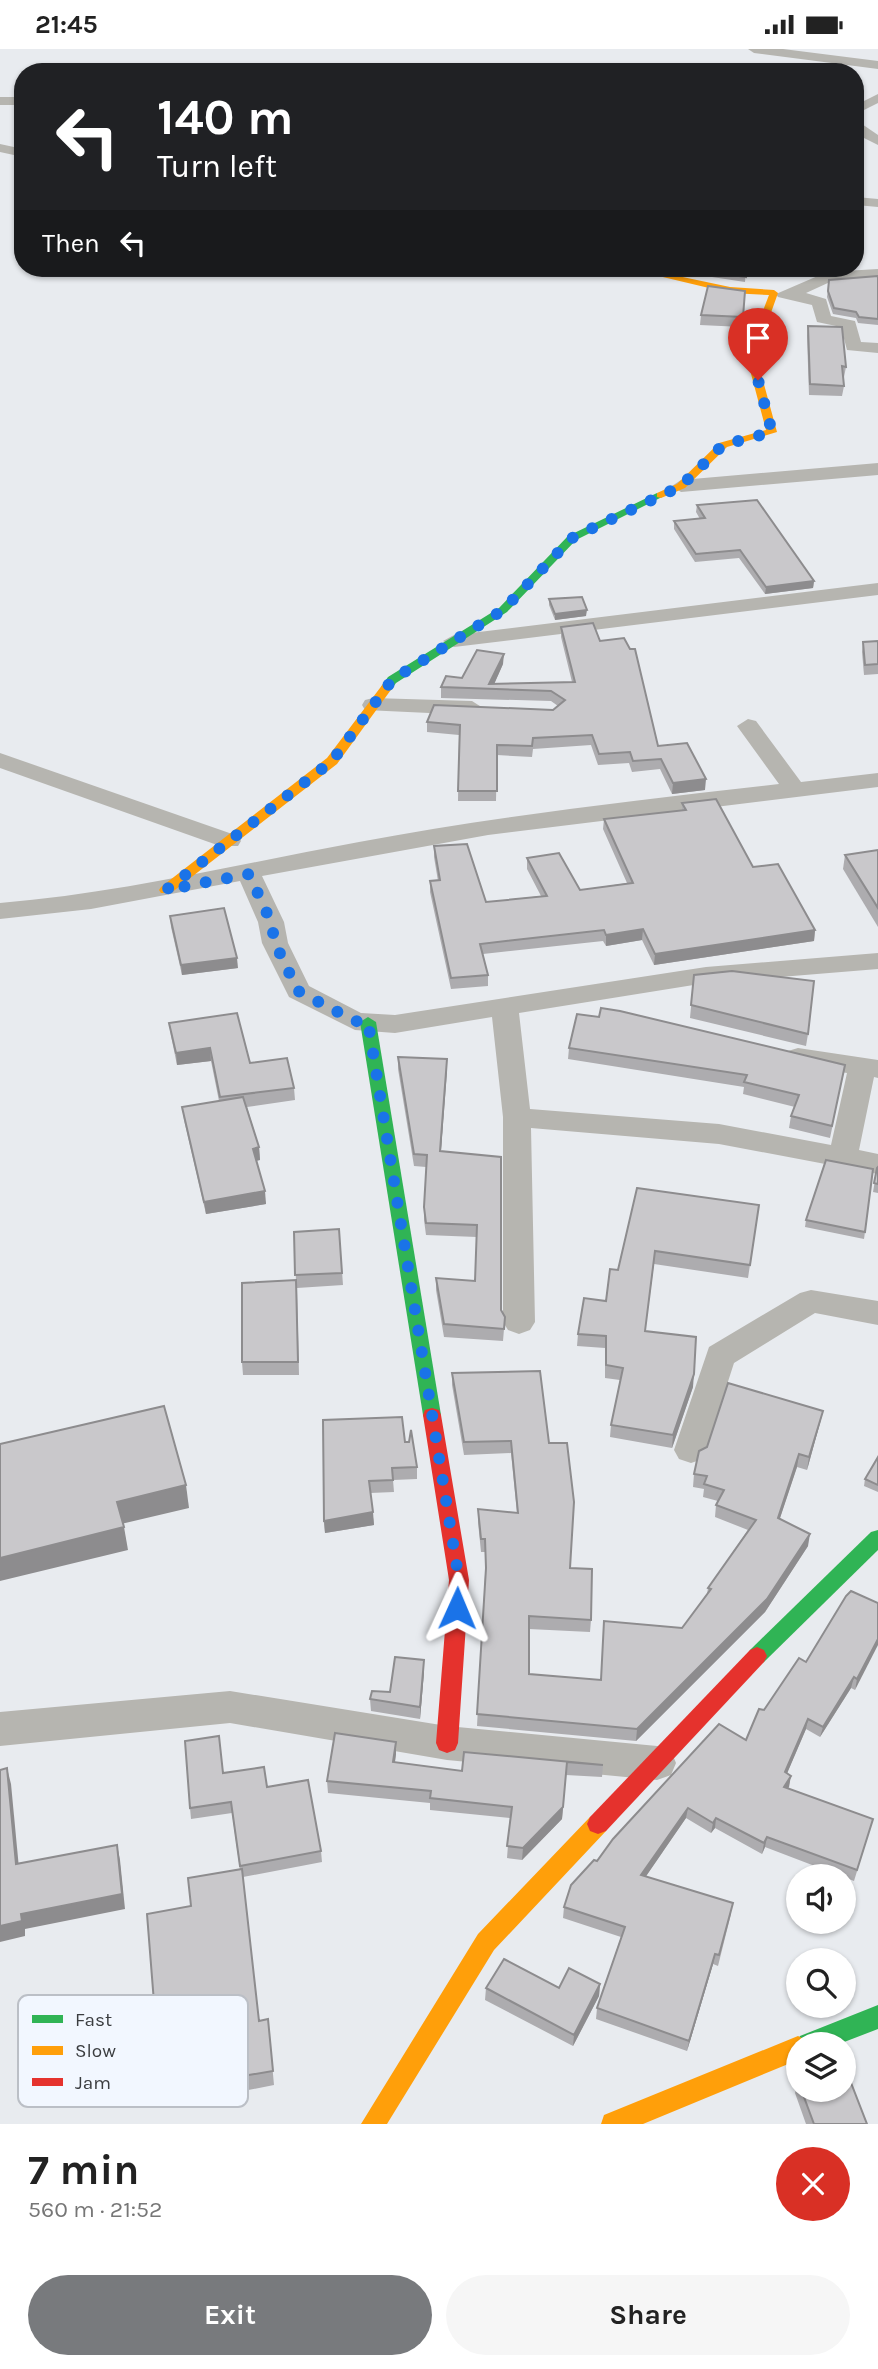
<!DOCTYPE html>
<meta charset="utf-8">
<style>
body{margin:0;font-family:Karla,sans-serif;background:#f6f6f6;color:#222;height:100vh;display:flex;flex-direction:column;font-size:26px;white-space:nowrap}
*{box-sizing:border-box;margin:0}
p{font-size:23px;color:#767676}
.icon{flex:none;width:38px;height:38px;fill:none;stroke:currentColor;stroke-width:2;stroke-linecap:round;stroke-linejoin:round}
.map{position:relative;height:2075px;overflow:hidden}
.drawer{display:flex;flex-direction:column;background:#fff;flex:1}
.drawer>*{flex:none}
.top-card{position:absolute;left:14px;top:14px;width:850px;height:214px;border-radius:28px;box-shadow:0 2px 5px #0004;background:#202124;color:#fff;overflow:hidden}
.fabs{position:absolute;left:786px;top:1815px;display:grid;gap:14px}
.fabs a{display:grid;place-items:center;width:70px;height:70px;border-radius:50%;background:#fff;box-shadow:0 2px 5px #0004;font-size:35px}
.pin{position:absolute;display:grid;place-items:center;width:60px;height:60px;color:#fff;margin:-72px -30px;border-radius:50% 50% 50% 0;rotate:-45deg;box-shadow:0 0 7px #0007}
.pin .icon{rotate:45deg}
.me{position:absolute;width:77px;margin:-38px;rotate:1deg;stroke-linejoin:round;filter:drop-shadow(0 0 5px #0008)}
.turn{display:flex;align-items:center;gap:24px;height:147px;padding:0 28px;font-size:32px}
.turn .icon{width:91px;height:91px;stroke-width:2.5}
.turn b{display:block;font-size:49px;line-height:60px}
.then{display:flex;align-items:center;height:66px;padding:0 28px;background:#0003;gap:14px;font-size:26px}
.round{display:grid;place-items:center;flex:none;width:74px;height:74px;border-radius:37px;background:#f6f6f6}
.summary{display:flex;align-items:center;justify-content:space-between;height:119px;padding:0 28px}
h1{font-size:42px;font-weight:700;line-height:52px}
.action{display:flex;gap:14px;margin-top:auto;padding:14px 28px}
.action a{flex:1;height:80px;border-radius:42px;background:#787a7d;color:#fff;font-size:28px;font-weight:700;line-height:80px;text-align:center}
.action a+a{background:#f6f6f6;color:#222}
.status{display:flex;justify-content:space-between;align-items:center;height:49px;padding:0 35px;background:#fff;direction:ltr}
.status svg{height:19px;fill:currentColor}
.map>svg:first-child{display:block}
.lines{fill:none;stroke-linecap:round;stroke-linejoin:round}
.street{fill:#b6b5b0;fill-rule:evenodd}
.fast{fill:#30b455;fill-rule:evenodd}
.slow{fill:#ff9f0a;fill-rule:evenodd}
.jam{fill:#e5322d;fill-rule:evenodd}
.wall{fill:#adacaf}
.shaded-wall{fill:#8d8c8e}
.building{fill:#c9c8cb;stroke:#8d8c8e;stroke-width:2}
.route{stroke:#1a73e8;stroke-width:12;stroke-dasharray:0 21.6}
.key{fill:#f2f7ff;stroke:#bbbfc6;stroke-width:2}
.key-label{font-size:19px;fill:#3b3d40}
</style>
<div class="status"><b>21:45</b><svg viewBox="0 0 49 12"><path d="M0 12V9h3v3zM5 12V6h3v6zM10 12V3h3v9zM15 12V0h3v12zM26 1h20v11H26zM47 4h2v5h-2z"/></svg></div>
<div class="map">
<svg width="878" height="2075" viewBox="0 0 878 2075">
<rect width="100%" height="100%" fill="#e8ebef"/>
<g class="lines">
<g class="street">
<polygon points="748,0 783,0 878,12 878,20 754,4"/>
<polygon points="878,45 878,54 856,65 856,56"/>
<rect x="0" y="48" width="23" height="8"/>
<polygon points="856,71 878,86 878,96 856,85"/>
<polygon points="0,95 23,100 23,108 0,103"/>
<polygon points="856,148 878,150 878,158 856,156"/>
<polygon points="878,220 878,230 830,233 806,244 826,250 831,267 855,272 861,293 878,294 878,304 847,301 841,278 817,273 812,256 778,248 776,245 827,223"/>
<polygon points="878,414 878,426 681,443 672,437 681,431"/>
<polygon points="878,534 878,546 454,598 443,592 454,586"/>
<polygon points="373,649 472,652 483,659 472,666 365,661 362,656 365,651"/>
<path d="M748,670L756,672L801,733L878,724V738L488,786L262,827L284,873L288,894L309,937L361,964L395,966L706,918L878,904V920L706,934L519,964L530,1060L719,1075L831,1096L847,1024L788,1014L784,1008L788,1002L798,999L878,1011V1029L874,1028L859,1101L878,1105V1125L719,1095L531,1079L535,1273L530,1281L519,1285L508,1281L503,1273V1068L492,968L395,984L355,981L289,948L262,894L258,873L240,832L91,860L0,870V854C122,844 239,815 359,793C498,767 638,751 779,735L737,677Z"/>
<polygon points="0,704 238,787 241,792 238,797 220,797 0,719"/>
<polygon points="811,1241 878,1252 878,1276 815,1264 734,1314 703,1410 691,1414 679,1410 674,1401 709,1298 800,1244"/>
<polygon points="230,1642 447,1677 657,1697 671,1702 676,1714 671,1726 657,1731 447,1711 230,1674 0,1697 0,1663"/>
</g>
<g class="fast">
<polygon points="657,444 666,446 576,491 507,563 396,634 391,641 383,641 381,638 388,628 499,559 568,487"/>
<polygon points="368,968 376,973 441,1366 439,1371 432,1373 425,1371 423,1366 360,973"/>
<polygon points="878,1481 878,1501 764,1613 757,1616 750,1613 747,1607 750,1601 871,1483"/>
<polygon points="878,1956 878,1980 839,1995 798,1995 798,2000 796,1995 800,1987"/>
</g>
<g class="slow">
<polygon points="625,219 640,219 730,238 774,241 778,244 756,306 777,383 727,398 685,439 661,449 657,448 657,444 677,435 719,394 766,381 746,306 769,246 730,244"/>
<polygon points="387,634 393,638 337,715 171,844 161,844 159,841 161,838 327,709 383,635"/>
<polygon points="598,1765 606,1768 609,1775 606,1782 494,1901 387,2075 361,2075 478,1885 590,1768"/>
<polygon points="798,1987 806,1991 808,1995 798,1995 798,2011 643,2075 601,2075 604,2066"/>
</g>
<g class="jam">
<polygon points="432,1359 439,1361 441,1366 469,1531 458,1694 455,1701 447,1704 439,1701 436,1694 449,1531 423,1366 425,1361"/>
<polygon points="757,1598 764,1601 767,1607 764,1613 606,1782 598,1785 590,1782 587,1775 590,1768 750,1601"/>
</g>
</g>
<g class="wall">
<polygon points="713,219 746,221 745,233 712,228"/>
<polygon points="878,227 878,276 858,274 856,269 833,265 827,248 829,231"/>
<polygon points="745,242 742,278 700,276 701,266"/>
<polygon points="808,277 846,318 844,328 843,327 844,337 842,347 809,346 807,287"/>
<polygon points="697,456 814,532 813,539 765,545 739,509 695,513 674,480 674,472 700,470 696,463"/>
<polygon points="549,550 586,567 555,571 549,556"/>
<polygon points="561,578 600,592 658,697 705,741 672,745 660,720 632,723 629,714 598,716 591,696 533,700 532,708 497,706 496,752 458,752 459,686 427,683 427,673 553,661 558,657 551,652 441,649 441,638 462,629 503,615 494,635 572,633 561,588"/>
<polygon points="878,592 878,625 864,626 862,603 863,593"/>
<polygon points="682,754 753,818 815,881 814,892 654,916 642,891 606,897 603,892 483,905 488,926 488,937 451,940 430,843 430,832 438,832 434,808 434,797 486,853 541,847 527,820 527,809 580,841 627,834 603,780 604,770 682,761"/>
<polygon points="878,801 878,878 843,820 845,806"/>
<polygon points="170,867 238,919 182,926 171,878"/>
<polygon points="694,926 808,985 806,997 690,969"/>
<polygon points="599,968 845,1016 830,1089 789,1079 791,1067 795,1058 743,1045 744,1038 568,1010 569,999"/>
<polygon points="169,974 250,1014 294,1039 295,1051 247,1058 259,1098 260,1111 256,1112 266,1155 206,1165 184,1071 182,1058 219,1052 211,1012 177,1016 171,987"/>
<polygon points="398,1008 447,1010 441,1102 501,1108 501,1261 504,1280 503,1292 444,1288 436,1241 436,1229 475,1232 477,1188 426,1186 424,1171 424,1158 426,1118 414,1117 398,1020"/>
<polygon points="878,1118 878,1144 873,1143 877,1119"/>
<polygon points="637,1139 759,1156 748,1229 654,1215 645,1282 693,1338 672,1399 610,1388 611,1376 620,1331 605,1329 605,1299 577,1297 578,1285 606,1252 618,1221"/>
<polygon points="806,1171 865,1183 864,1190 805,1178"/>
<polygon points="339,1180 343,1236 297,1239 299,1326 243,1326 242,1313 296,1232 294,1183"/>
<polygon points="452,1324 549,1394 570,1519 591,1571 590,1583 529,1580 529,1625 601,1631 604,1572 682,1579 707,1545 708,1539 748,1481 715,1468 716,1456 718,1452 703,1448 704,1440 693,1438 694,1425 823,1362 820,1374 807,1421 797,1418 780,1469 808,1497 765,1563 636,1692 477,1677 485,1526 485,1503 481,1503 478,1473 478,1460 517,1464 511,1404 464,1406 452,1336"/>
<polygon points="405,1393 417,1418 417,1430 393,1431 394,1443 370,1444 374,1476 325,1484 324,1472"/>
<polygon points="878,1408 878,1443 864,1437 865,1430"/>
<polygon points="878,1554 855,1641 851,1639 820,1688 806,1680 787,1724 791,1727 788,1739 873,1770 854,1832 765,1798 762,1805 715,1779 711,1784 686,1769 646,1827 731,1865 718,1917 713,1915 687,2002 596,1970 597,1959 621,1888 563,1869 564,1858 597,1812 746,1691 764,1661 806,1613"/>
<polygon points="424,1623 420,1670 371,1662 370,1650 390,1643"/>
<polygon points="464,1703 603,1716 602,1728 566,1726 562,1770 522,1811 507,1809 510,1769 430,1761 430,1754 328,1744 327,1732 396,1705 395,1713 462,1722"/>
<polygon points="224,1724 267,1738 321,1802 322,1813 243,1828 259,1972 268,1970 274,2036 228,2045 220,1971 157,1981 155,1966 191,1857 240,1821 232,1764 191,1770 190,1759"/>
<polygon points="600,1935 599,1947 573,1997 485,1951 486,1939 559,1939"/>
<polygon points="798,2033 798,2040 844,2040 867,2075 806,2075 795,2044"/>
</g>
<g class="shaded-wall">
<polygon points="814,532 813,539 765,545 766,538"/>
<polygon points="587,561 586,567 555,571 555,565"/>
<polygon points="504,605 503,615 492,640 489,635"/>
<polygon points="706,730 705,741 672,745 673,734"/>
<polygon points="643,880 642,891 606,897 606,886"/>
<polygon points="815,881 814,892 654,916 655,905"/>
<polygon points="237,909 238,919 182,926 181,916"/>
<polygon points="210,999 211,1012 177,1016 176,1004"/>
<polygon points="447,1010 447,1022 440,1114 440,1102"/>
<polygon points="259,1098 260,1111 254,1112 253,1100"/>
<polygon points="265,1142 266,1155 206,1165 204,1153"/>
<polygon points="694,1325 693,1338 672,1399 673,1386"/>
<polygon points="823,1362 820,1374 807,1421 809,1408"/>
<polygon points="799,1405 797,1418 776,1481 778,1469"/>
<polygon points="186,1436 189,1459 121,1475 117,1453"/>
<polygon points="373,1463 374,1476 325,1484 324,1472"/>
<polygon points="124,1478 128,1501 0,1532 0,1509"/>
<polygon points="810,1485 808,1497 765,1563 636,1692 637,1680"/>
<polygon points="878,1590 878,1596 855,1641 857,1630"/>
<polygon points="424,1611 424,1623 420,1670 420,1658"/>
<polygon points="854,1628 851,1639 820,1688 823,1678"/>
<polygon points="808,1670 806,1680 783,1734 785,1723"/>
<polygon points="396,1693 396,1705 393,1725 393,1713"/>
<polygon points="7,1719 11,1735 20,1830 16,1815"/>
<polygon points="566,1726 562,1770 522,1811 523,1799"/>
<polygon points="791,1727 789,1738 782,1749 784,1738"/>
<polygon points="688,1759 686,1769 640,1836 641,1826"/>
<polygon points="716,1769 715,1779 711,1784 713,1774"/>
<polygon points="767,1788 765,1798 762,1805 764,1794"/>
<polygon points="117,1796 120,1811 125,1860 25,1880 25,1887 0,1893 0,1877 21,1865"/>
<polygon points="715,1905 713,1915 687,2002 689,1992"/>
<polygon points="600,1935 599,1947 573,1997 574,1986"/>
</g>
<g class="building">
<polygon points="713,219 746,221 746,228 712,223"/>
<polygon points="878,227 878,270 859,268 856,263 834,259 828,242 829,231"/>
<polygon points="708,237 745,242 743,268 701,266"/>
<polygon points="808,277 842,278 846,318 842,317 844,337 810,335"/>
<polygon points="757,451 814,532 766,538 740,501 696,505 674,472 705,469 697,456"/>
<polygon points="582,548 587,561 555,565 549,550"/>
<polygon points="593,574 600,592 624,589 630,600 635,600 658,697 687,694 706,730 673,734 661,710 633,712 630,703 599,705 592,686 533,689 532,697 497,696 497,742 458,742 460,676 427,673 434,656 553,661 565,651 551,642 441,638 446,627 462,629 477,601 504,605 489,635 575,633 561,578"/>
<polygon points="878,592 878,615 865,616 863,593"/>
<polygon points="716,750 753,818 778,815 815,881 655,905 643,880 606,886 604,881 480,895 488,926 451,929 430,832 440,831 434,797 467,795 486,853 547,847 527,809 559,804 580,841 633,834 604,770 686,761 682,754"/>
<polygon points="878,801 878,859 845,806"/>
<polygon points="224,859 237,909 181,916 170,867"/>
<polygon points="732,922 814,932 808,985 691,956 694,926"/>
<polygon points="601,959 620,962 845,1016 832,1077 791,1067 799,1046 744,1033 747,1026 569,999 577,965 599,968"/>
<polygon points="237,964 250,1014 287,1009 294,1039 220,1048 210,999 176,1004 169,974"/>
<polygon points="398,1008 447,1010 440,1102 501,1108 501,1261 505,1268 504,1280 444,1275 436,1229 475,1232 477,1176 426,1174 424,1158 427,1106 414,1105"/>
<polygon points="243,1048 259,1098 253,1100 265,1142 204,1153 182,1058"/>
<polygon points="826,1111 873,1120 865,1183 806,1171"/>
<polygon points="878,1118 878,1135 874,1134 877,1119"/>
<polygon points="637,1139 759,1156 750,1216 655,1202 645,1282 696,1288 694,1325 673,1386 611,1376 623,1319 606,1316 606,1287 578,1285 584,1249 606,1252 610,1220 618,1221"/>
<polygon points="339,1180 342,1224 295,1226 294,1183"/>
<polygon points="296,1231 298,1313 242,1313 242,1234"/>
<polygon points="540,1322 549,1394 567,1394 574,1453 570,1519 592,1520 591,1571 529,1567 529,1625 601,1631 604,1572 682,1579 711,1540 708,1539 756,1471 716,1456 724,1441 704,1435 707,1427 694,1425 699,1402 707,1398 728,1334 823,1362 809,1408 799,1405 778,1469 810,1485 767,1550 637,1680 477,1665 486,1519 485,1490 481,1490 478,1460 518,1464 511,1392 464,1393 452,1324"/>
<polygon points="164,1357 186,1436 117,1453 124,1478 0,1509 0,1395"/>
<polygon points="402,1368 405,1393 409,1393 411,1381 417,1418 392,1419 393,1431 369,1432 373,1463 324,1472 323,1371"/>
<polygon points="878,1408 878,1436 865,1430"/>
<polygon points="851,1542 878,1554 878,1590 857,1630 854,1628 823,1678 808,1670 785,1723 791,1727 784,1738 873,1770 857,1821 767,1788 764,1794 716,1769 713,1774 688,1759 641,1826 733,1854 719,1906 715,1905 689,1992 597,1959 625,1878 564,1858 571,1836 594,1811 597,1812 613,1790 719,1675 746,1691 759,1660 764,1661 799,1609 806,1613 846,1547"/>
<polygon points="395,1608 424,1611 420,1658 370,1650 372,1642 390,1643"/>
<polygon points="335,1684 396,1693 393,1713 462,1722 464,1703 603,1716 567,1713 563,1758 523,1799 507,1797 512,1758 430,1749 431,1742 327,1732"/>
<polygon points="219,1687 223,1724 264,1718 267,1738 308,1731 321,1802 240,1817 231,1753 190,1759 185,1692"/>
<polygon points="7,1719 16,1815 117,1796 122,1845 21,1865 22,1872 0,1877 0,1721"/>
<polygon points="242,1820 259,1972 268,1970 273,2022 225,2030 219,1955 155,1966 147,1865 191,1857 188,1829"/>
<polygon points="504,1910 559,1939 569,1919 600,1935 574,1986 486,1939"/>
<polygon points="844,2021 846,2021 867,2075 814,2075 801,2040 844,2040"/>
</g>
<g class="lines">
<polyline class="route" points="457,1559 459,1531 368,973 355,972 298,942 275,894 271,873 249,825 166,841 332,712 392,631 503,561 572,489 681,437 723,396 772,383 758,331"/>
</g>
<rect x="18" y="1946" width="230" height="112" rx="10" class="key"/>
<rect x="32" y="1966" width="31" height="8" fill="#30b455"/>
<rect x="32" y="1997" width="31" height="9" fill="#ff9f0a"/>
<rect x="32" y="2029" width="31" height="8" fill="#e5322d"/>
<g class="key-label">
<text x="75" y="1977">Fast</text>
<text x="75" y="2008">Slow</text>
<text x="75" y="2040">Jam</text>
</g>
</svg>
<div class="fabs">
<a><svg class="icon" aria-label="sound" viewBox="0 0 24 24"><path d="M4 9h4l5-4v14l-5-4H4zM17 9q2 3 0 6"/></svg></a>
<a><svg class="icon" aria-label="search" viewBox="0 0 24 24"><circle cx="10" cy="10" r="6"/><path d="M15 15l6 6"/></svg></a>
<a><svg class="icon" aria-label="layers" viewBox="0 0 24 24"><path d="M12 4l9 5-9 5-9-5zM3 14l9 5 9-5"/></svg></a>
</div>
<div class="pin" style="left:758px;top:331px;background:#d93025"><svg class="icon" aria-label="arrive" viewBox="0 0 24 24"><path d="M6 21V4h12l-3 4 3 4H6"/></svg></div>
<svg class="me" style="left:457px;top:1559px" viewBox="-20 -20 40 40"><path d="M0-17L14 15 0 8-14 15z" fill="#1a73e8" stroke="#fff" stroke-width="4"/></svg>
<div class="top-card">
<div class="turn"><svg class="icon" aria-label="left" viewBox="0 0 24 24"><path d="M17 20v-9H6M10 6l-5 5 5 5"/></svg><div><b>140 m</b>Turn left</div></div>
<div class="then">Then<svg class="icon" aria-label="left" viewBox="0 0 24 24"><path d="M17 20v-9H6M10 6l-5 5 5 5"/></svg></div>
</div>
</div>
<section class="drawer">
<div class="summary"><div><h1>7 min</h1><p>560 m · 21:52</p></div><a class="round" style="background:#d93025;color:#fff"><svg class="icon" aria-label="close" viewBox="0 0 24 24"><path d="M6 6l12 12M18 6L6 18"/></svg></a></div>
<div class="action"><a>Exit</a><a>Share</a></div>
</section>
